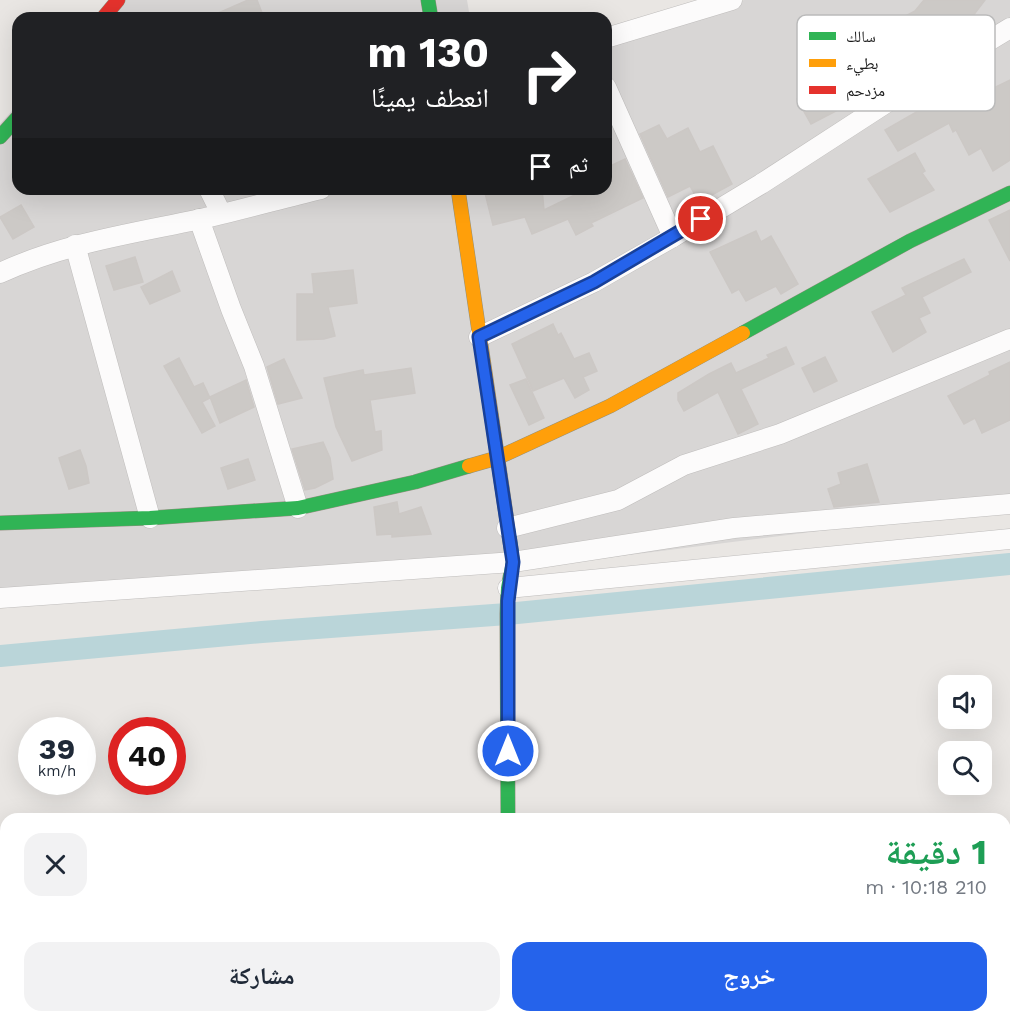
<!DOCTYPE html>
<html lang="ar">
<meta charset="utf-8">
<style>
body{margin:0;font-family:"Work Sans","Noto Naskh Arabic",sans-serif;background:#f2f2f3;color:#1f2937;direction:rtl;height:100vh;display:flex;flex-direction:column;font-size:22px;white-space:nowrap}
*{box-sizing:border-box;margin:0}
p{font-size:20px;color:#747a83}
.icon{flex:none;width:33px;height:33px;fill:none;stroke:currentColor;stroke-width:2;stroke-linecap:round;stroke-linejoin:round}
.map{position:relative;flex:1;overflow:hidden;direction:ltr}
.details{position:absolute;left:0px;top:813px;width:1011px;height:210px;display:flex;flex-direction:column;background:#fff;border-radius:18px 18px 0 0;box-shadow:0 6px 24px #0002;direction:rtl}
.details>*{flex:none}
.hud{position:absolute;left:12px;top:12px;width:600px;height:183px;border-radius:18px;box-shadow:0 6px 24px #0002;direction:rtl;background:#202124;color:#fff;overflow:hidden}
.controls{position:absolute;left:938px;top:675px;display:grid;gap:12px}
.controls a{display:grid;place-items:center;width:54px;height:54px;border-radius:12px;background:#fff;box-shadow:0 6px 24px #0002;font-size:30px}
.speed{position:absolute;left:18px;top:717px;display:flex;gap:12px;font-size:30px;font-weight:700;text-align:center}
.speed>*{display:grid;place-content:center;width:78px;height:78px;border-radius:50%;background:#fff;box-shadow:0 6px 24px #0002;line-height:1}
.speed small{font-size:15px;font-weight:400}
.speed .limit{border:9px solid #d22;background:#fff;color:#111}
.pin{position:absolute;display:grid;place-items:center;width:51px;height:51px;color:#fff;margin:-26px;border:3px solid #fff;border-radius:50%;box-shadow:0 2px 6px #0007}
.me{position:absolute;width:66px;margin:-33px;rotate:0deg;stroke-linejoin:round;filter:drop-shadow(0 0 4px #0008)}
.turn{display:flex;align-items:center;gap:21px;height:126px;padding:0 24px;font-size:27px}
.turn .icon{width:78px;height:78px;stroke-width:2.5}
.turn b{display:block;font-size:42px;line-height:51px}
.then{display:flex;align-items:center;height:57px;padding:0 24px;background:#0003;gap:12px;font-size:22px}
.round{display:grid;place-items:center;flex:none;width:63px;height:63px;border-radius:18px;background:#f2f2f3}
.headline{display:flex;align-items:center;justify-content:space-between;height:102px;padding:0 24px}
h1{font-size:36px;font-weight:700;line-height:45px;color:#1e9e55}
.cta{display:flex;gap:12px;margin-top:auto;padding:12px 24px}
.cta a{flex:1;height:69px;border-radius:18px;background:#2563eb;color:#fff;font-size:24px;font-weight:700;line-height:69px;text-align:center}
.cta a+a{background:#f2f2f3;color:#1f2937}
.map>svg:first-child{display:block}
.residential{fill:#d8d6d5}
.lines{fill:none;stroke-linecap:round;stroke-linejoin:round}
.canal{stroke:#bad5d9;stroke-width:22}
.building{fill:#ccc9c6;stroke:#ccc8c5;stroke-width:1.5}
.street-casing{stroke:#bfbdbc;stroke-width:21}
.fast-casing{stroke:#90907e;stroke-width:15}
.slow-casing{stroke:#90907e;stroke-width:15}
.jam-casing{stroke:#90907e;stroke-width:15}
.street{stroke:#fcfbfb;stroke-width:20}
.fast{stroke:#30b455;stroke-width:14}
.slow{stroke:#ff9f0a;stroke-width:14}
.jam{stroke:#e5322d;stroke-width:14}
.route-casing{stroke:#184099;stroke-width:15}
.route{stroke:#2563eb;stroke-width:10}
.key{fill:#fff;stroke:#bbb;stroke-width:1.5}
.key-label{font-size:16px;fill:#1b1b1b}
</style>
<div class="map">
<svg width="1010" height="1023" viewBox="0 0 1010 1023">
<rect width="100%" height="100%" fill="#e9e6e3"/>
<g class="residential">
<polygon points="110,0 467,0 470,18 94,18"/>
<polygon points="744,0 1010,0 1010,507 503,571 0,607 0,124 18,104 18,189 606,189 606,49"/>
</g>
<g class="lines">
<polyline class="canal" points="0,656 262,632 507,614 1010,564"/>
</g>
<g class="building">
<polygon points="248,0 257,0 264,18 207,18"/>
<polygon points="924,0 985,0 944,54 938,57 937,55 907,73 891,45 905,37 896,21 915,11"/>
<polygon points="839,75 853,98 839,107 840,109 811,124 797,99"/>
<polygon points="1010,80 1010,160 993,171 981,148 969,155 956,130 953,132 949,123 898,151 885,130 925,107 926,109 966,89 971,99"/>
<polygon points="659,125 667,139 688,128 700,152 713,146 732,184 699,202 690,186 668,197 640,134"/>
<polygon points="915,153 925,171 922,173 934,190 890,212 868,179"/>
<polygon points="625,159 643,198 591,223 593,226 576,235 568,219 532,234 525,217 493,225 484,189 542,189 544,210 587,189 606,189 606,168"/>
<polygon points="21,205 34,227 13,239 0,217"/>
<polygon points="1010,210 1010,261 989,220"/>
<polygon points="756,231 761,242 771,236 798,284 781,294 776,286 746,301 739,289 732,293 710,252"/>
<polygon points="135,257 143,282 114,290 106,266"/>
<polygon points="964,259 971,272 922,297 930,313 919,318 926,332 893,352 872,312 906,295 902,288"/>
<polygon points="353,270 357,303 328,307 335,336 324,339 297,340 297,294 314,294 312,274"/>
<polygon points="172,271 180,291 150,304 141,287"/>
<polygon points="553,324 558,335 561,333 574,359 589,353 597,371 583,377 589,390 575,398 564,378 533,391 512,344"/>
<polygon points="786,347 794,364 741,389 758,424 738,434 718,392 684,411 678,400 678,393 709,374 731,363 736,373 769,358 767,355"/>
<polygon points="825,357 837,381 814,392 802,368"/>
<polygon points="179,358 194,387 203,383 210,398 202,402 215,426 202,433 164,366"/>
<polygon points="284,359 302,398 278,404 267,367"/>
<polygon points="1010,362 1010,420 982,433 975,418 964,424 948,396 990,375 989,372"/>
<polygon points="411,368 415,393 370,400 375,432 381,431 382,450 352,461 336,427 324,378 363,370 364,375"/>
<polygon points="526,379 544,418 529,425 510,385"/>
<polygon points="246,380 254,407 220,423 210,397"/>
<polygon points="323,442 330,458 333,479 315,488 305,490 292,449"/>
<polygon points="80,450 86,466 89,483 69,489 59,458"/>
<polygon points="248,459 255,480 228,489 221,468"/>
<polygon points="867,464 879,502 834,507 828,489 841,484 838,473"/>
<polygon points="397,502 399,514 421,507 431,534 392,537 392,534 377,535 374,507"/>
</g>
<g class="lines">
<defs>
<g id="street">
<polyline points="606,38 732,0"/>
<polyline points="606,87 673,237"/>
<polyline points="209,189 221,213"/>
<polyline points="199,219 231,309 254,366 298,508"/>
<polyline points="75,245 150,518"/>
<path d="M0,273C62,244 129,234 196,220C238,211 279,199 321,189"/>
<polyline points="479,337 594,282 673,237 761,184 886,103 1010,28"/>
<polyline points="507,528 618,500 684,465 780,434 1010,339"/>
<polyline points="508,588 1010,539"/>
<polyline points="0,598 513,562 734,528 1010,504"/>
<polyline points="0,920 6,920"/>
</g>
<g id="fast">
<polyline points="428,0 431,18"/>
<polyline points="0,137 18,117"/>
<polyline points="743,333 910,241 1010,193"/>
<polyline points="0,523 150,518 298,508 415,482 469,466"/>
<polyline points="508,528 513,562 508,588 507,614 508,819"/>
</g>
<g id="slow">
<polyline points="458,189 508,528"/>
<polyline points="469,466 497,458 610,406 743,333"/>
<polyline points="514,1017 514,1023"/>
</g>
<polyline id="jam" points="103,18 118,0"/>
</defs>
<use href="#street" class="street-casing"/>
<use href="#fast" class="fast-casing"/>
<use href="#slow" class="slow-casing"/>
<use href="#jam" class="jam-casing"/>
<use href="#street" class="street"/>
<use href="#fast" class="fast"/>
<use href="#slow" class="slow"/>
<use href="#jam" class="jam"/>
</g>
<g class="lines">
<defs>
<polyline id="route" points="508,751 508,601 513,562 479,337 594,282 701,219"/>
</defs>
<use href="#route" class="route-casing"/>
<use href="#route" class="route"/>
</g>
<rect x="797" y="15" width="198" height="96" rx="9" class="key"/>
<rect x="809" y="32" width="27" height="8" fill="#30b455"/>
<rect x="809" y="59" width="27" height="8" fill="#ff9f0a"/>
<rect x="809" y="86" width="27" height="8" fill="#e5322d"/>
<g class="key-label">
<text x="846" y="42">سالك</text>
<text x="846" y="69">بطيء</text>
<text x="846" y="96">مزدحم</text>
</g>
</svg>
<div class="controls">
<a><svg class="icon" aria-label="sound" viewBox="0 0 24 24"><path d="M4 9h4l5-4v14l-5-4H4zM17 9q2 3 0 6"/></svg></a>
<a><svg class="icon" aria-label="search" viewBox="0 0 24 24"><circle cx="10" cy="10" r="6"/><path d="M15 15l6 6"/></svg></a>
</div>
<div class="speed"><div>39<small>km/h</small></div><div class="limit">40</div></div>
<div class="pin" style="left:701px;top:219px;background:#d93025"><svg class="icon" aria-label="arrive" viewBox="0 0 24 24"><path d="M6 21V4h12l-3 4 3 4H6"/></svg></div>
<svg class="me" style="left:508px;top:751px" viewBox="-20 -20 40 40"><circle r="17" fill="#2563eb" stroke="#fff" stroke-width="3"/><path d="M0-11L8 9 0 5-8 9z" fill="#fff"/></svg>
<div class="hud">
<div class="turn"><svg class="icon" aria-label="right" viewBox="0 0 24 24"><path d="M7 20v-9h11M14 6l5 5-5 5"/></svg><div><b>130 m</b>انعطف يمينًا</div></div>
<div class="then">ثم<svg class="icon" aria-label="arrive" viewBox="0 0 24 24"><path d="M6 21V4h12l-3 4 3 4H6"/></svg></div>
</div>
<section class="details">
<div class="headline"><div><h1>1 دقيقة</h1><p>210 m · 10:18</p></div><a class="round"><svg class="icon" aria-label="close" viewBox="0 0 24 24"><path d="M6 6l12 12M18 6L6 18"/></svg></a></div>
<div class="cta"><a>خروج</a><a>مشاركة</a></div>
</section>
</div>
